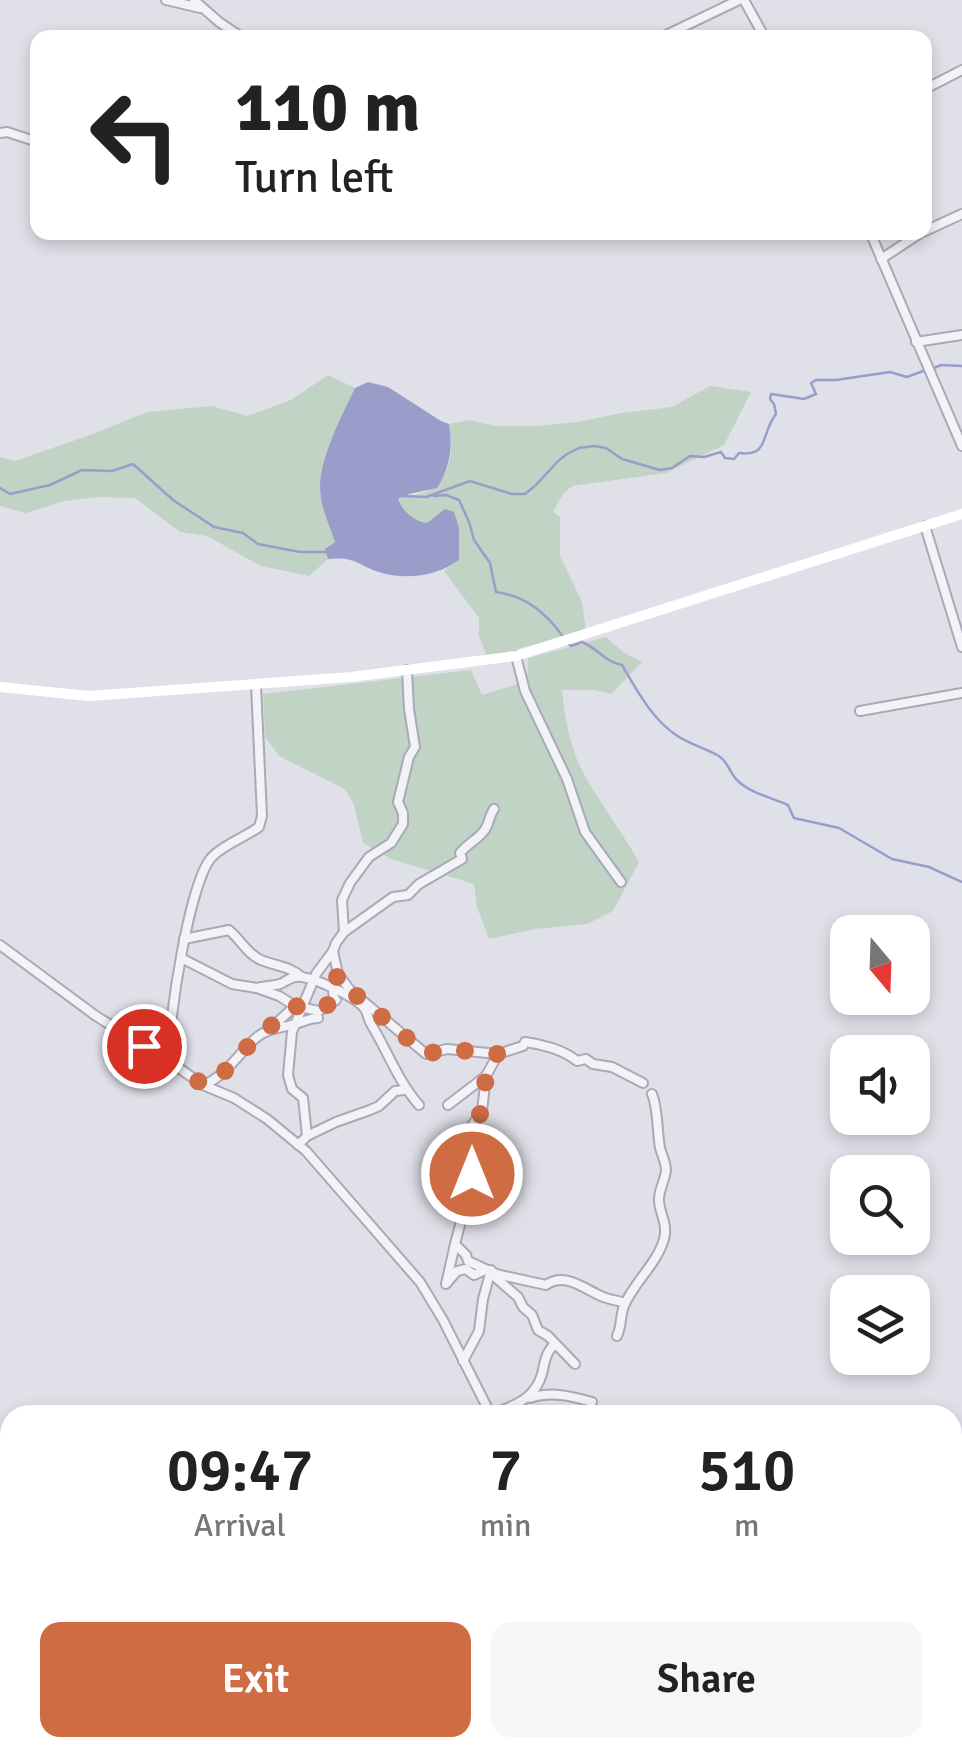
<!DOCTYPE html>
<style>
body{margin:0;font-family:Signika,sans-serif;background:#f6f6f6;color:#222;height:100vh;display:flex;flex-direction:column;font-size:38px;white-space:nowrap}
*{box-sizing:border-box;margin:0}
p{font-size:32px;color:#767676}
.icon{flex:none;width:55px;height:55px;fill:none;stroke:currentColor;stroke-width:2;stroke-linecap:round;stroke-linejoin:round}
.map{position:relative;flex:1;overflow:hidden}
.sheet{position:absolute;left:0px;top:1405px;width:962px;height:352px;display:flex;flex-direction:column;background:#fff;border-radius:30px 30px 0 0;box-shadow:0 5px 15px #0003}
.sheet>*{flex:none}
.banner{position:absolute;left:30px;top:30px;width:902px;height:210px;border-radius:20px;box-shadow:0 5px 15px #0003;background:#fff;color:#222;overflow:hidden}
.needle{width:65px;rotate:161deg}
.fabs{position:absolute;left:830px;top:915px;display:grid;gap:20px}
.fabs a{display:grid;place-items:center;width:100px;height:100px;border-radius:20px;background:#fff;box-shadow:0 5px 15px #0003;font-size:50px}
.pin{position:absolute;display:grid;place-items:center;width:85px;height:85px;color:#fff;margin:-42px;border:5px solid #fff;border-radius:50%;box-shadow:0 2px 10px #0007}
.me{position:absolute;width:110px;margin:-55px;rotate:0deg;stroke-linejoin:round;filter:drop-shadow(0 0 8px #0008)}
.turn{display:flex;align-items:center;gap:35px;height:210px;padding:0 40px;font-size:45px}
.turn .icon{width:130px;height:130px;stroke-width:2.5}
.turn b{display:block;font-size:70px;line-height:85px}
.eta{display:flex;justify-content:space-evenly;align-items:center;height:170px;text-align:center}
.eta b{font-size:60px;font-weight:600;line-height:70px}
.button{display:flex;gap:20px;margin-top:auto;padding:20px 40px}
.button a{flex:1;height:115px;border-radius:20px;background:#d06c43;color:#fff;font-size:40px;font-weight:600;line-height:115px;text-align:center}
.button a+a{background:#f6f6f6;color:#222}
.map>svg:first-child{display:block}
.green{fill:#c1d3c4}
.water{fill:#9a9dca}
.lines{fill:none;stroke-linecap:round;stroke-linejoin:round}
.stream{stroke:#9a9dca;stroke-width:2.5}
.street-casing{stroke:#a9a9b7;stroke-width:12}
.street{stroke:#f3f3f7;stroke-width:8}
.secondary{stroke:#fff;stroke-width:10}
.route{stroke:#d06c43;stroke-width:18;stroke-dasharray:0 32.4}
</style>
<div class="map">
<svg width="962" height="1757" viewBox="0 0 962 1757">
<rect width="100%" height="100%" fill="#e0e0e9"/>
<g class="green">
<path d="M328,375L355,388C343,415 320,459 320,488C320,507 329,524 335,542L326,549L328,559L309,576L261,566L207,536L180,532L135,498L98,497L65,501L26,513L0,506V457L15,461L90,435L147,412L212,406L247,416L291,400Z"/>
<path d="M710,386L751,392L724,445L666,473L572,486L563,494L553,512L560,517V556L582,602L586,631L487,657L479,636V618L444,571L459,560L445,509L427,523C414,521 403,512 398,499C407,495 420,495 429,490C453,477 453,447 449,424L470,420L495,426H537L578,422L621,413L672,407Z"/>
<path d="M606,637L623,652L642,662L611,694L595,690H562C565,719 570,749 584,774C600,803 622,832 639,862L613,911L587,924L535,929L489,939L477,907L474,884L391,859L363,843L354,805L345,789L279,756L265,737L263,694L471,670L482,695L527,681L528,658Z"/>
</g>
<path class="water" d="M368,382L388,387L441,421L449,424C453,447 450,468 437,488L409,494L398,499C403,512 414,521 427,523L445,509L454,512L459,528V560C437,576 408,580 382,573C358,566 357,556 328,559L325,549L335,542C329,524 320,507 320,487C320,458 342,415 355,388Z"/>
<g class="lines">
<g class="stream">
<polyline points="934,368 941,365 962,366"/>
<polyline points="0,488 10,494 50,485 82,470 112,471 133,464 173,500 214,527 243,533 258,544 300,552 327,552"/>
<path d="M402,496L426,497L470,481L512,494H525L536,485L558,461L567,454L579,448L594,446L606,448L622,459L660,470L672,468L690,456L704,457L721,452L725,458L734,459L739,453C770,457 760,434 776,414L774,404L770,399L771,394L804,399L816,394L811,383L816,380H836L890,372L907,377L926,370"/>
<path d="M434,496L446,495L459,500L469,522L474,540L490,563L496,592C527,596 547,614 564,638"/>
<path d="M569,644L571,646L582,642C597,648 605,662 622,665C636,689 652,719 676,735C689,744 705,748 719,756C729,763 730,774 738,781C750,793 773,798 788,805L794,818L839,828L892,859L929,867L962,882"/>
</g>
<defs>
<g id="street">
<polyline points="166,0 200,8"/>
<polyline points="194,0 219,22 243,38"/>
<polyline points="744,0 765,38"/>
<polyline points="660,38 739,0"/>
<polyline points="925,89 962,70"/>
<polyline points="0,133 7,132 38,142"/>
<polyline points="925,231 962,214"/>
<polyline points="870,232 962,446"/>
<polyline points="881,259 922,232"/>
<polyline points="916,342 962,335"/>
<polyline points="925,526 962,647"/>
<polyline points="516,656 525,691 567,779 585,832 621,882"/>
<path d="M256,685L262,816L259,827C245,837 224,845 213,856C190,876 167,1027 169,1061L203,1085L234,1098L267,1119L306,1151L420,1282L443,1320L491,1415"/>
<polyline points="860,711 962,693"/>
<polyline points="344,932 342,900 350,883 369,857 391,843 403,824 403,813 398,802 409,757 415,747 409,709 407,670"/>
<path d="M184,939L229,930C241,940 247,954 261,960C276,966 289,966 302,977"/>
<polyline points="0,945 96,1016 169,1061"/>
<polyline points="181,958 232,984 257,988 279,996 295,1006 319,1011 336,1000"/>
<polyline points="338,974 350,990 426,1054 447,1049 498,1054"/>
<path d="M257,988C264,986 272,986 280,984C285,982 289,978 295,977C309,974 356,997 365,1009C368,1014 368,1019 371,1024C388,1052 398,1081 419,1105"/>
<path d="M334,1001L333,989L338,974L333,951L336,943L344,932L393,897L408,895L419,884L462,859L460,853C467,844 477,840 484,831C489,825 489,816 494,809"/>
<polyline points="270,1029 295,1006"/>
<polyline points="486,1076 482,1111 471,1127 476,1137 470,1202 464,1210 455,1244 466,1255 468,1261 496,1274 496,1278 518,1297 523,1307 532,1315 538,1330 548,1336 575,1364"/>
<path d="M203,1085C227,1076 239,1052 257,1037C269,1028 281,1028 295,1024C304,1022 309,1018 318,1018"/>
<path d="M448,1105L486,1076L498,1054L523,1046L525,1042C542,1044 564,1050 577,1061L586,1059L593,1064L612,1067L643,1083"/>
<polyline points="307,1136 336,1122 370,1110 379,1106 395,1091 405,1090"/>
<polyline points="298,1145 307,1136 303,1098 292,1089 288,1075 292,1032 316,974 333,951"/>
<polyline points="455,1244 446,1284 457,1271 466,1269 474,1275 485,1270"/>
<path d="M496,1274L546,1285C565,1272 583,1288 601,1296C609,1300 617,1300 625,1303"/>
<path d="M617,1336C622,1326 620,1316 624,1306C634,1282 657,1264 664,1239C668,1224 660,1215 659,1201C658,1191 665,1181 666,1170C666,1163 662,1155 660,1148C657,1131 658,1108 652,1094"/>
<polyline points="463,1361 479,1331 483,1299 491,1270"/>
<path d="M530,1398C551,1391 571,1396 592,1402"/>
<path d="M491,1415C513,1405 534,1401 542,1374C545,1362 545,1353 555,1344"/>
<polyline points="0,1557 10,1555"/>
<polyline points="734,1748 743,1757"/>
<polyline points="896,1748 941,1757"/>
<polyline points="818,1757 847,1748"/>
</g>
</defs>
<use href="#street" class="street-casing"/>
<use href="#street" class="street"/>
<polyline class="secondary" points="0,687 89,696 351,677 516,656 962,514"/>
</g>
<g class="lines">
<path class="route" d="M144,1046L204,1085C227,1076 239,1052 258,1037C270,1027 282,1016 295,1006L319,1010L334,1001L333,989L338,974L350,990L426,1054L448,1049L498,1054L486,1076L482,1111L471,1128L476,1137L472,1174"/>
</g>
</svg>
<div class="fabs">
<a><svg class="needle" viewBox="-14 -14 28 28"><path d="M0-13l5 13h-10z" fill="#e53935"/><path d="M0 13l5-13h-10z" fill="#767676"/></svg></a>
<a><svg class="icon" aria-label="sound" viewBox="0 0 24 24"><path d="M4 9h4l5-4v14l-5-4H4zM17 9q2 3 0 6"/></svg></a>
<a><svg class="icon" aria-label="search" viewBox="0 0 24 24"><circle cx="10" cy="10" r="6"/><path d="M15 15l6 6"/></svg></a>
<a><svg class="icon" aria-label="layers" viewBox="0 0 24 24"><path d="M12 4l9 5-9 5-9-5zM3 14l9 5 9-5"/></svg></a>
</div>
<div class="pin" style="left:144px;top:1046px;background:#d93025"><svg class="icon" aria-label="arrive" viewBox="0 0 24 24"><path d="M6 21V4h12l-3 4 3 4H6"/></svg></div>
<svg class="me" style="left:472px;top:1174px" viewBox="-20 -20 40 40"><circle r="17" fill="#d06c43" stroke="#fff" stroke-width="3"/><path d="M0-11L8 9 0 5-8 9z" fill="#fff"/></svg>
<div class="banner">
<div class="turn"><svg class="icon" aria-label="left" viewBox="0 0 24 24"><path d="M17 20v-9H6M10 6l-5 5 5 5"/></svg><div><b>110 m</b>Turn left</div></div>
</div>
<section class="sheet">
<div class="eta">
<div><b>09:47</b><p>Arrival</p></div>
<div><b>7</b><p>min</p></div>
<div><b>510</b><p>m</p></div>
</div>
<div class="button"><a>Exit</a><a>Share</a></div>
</section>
</div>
